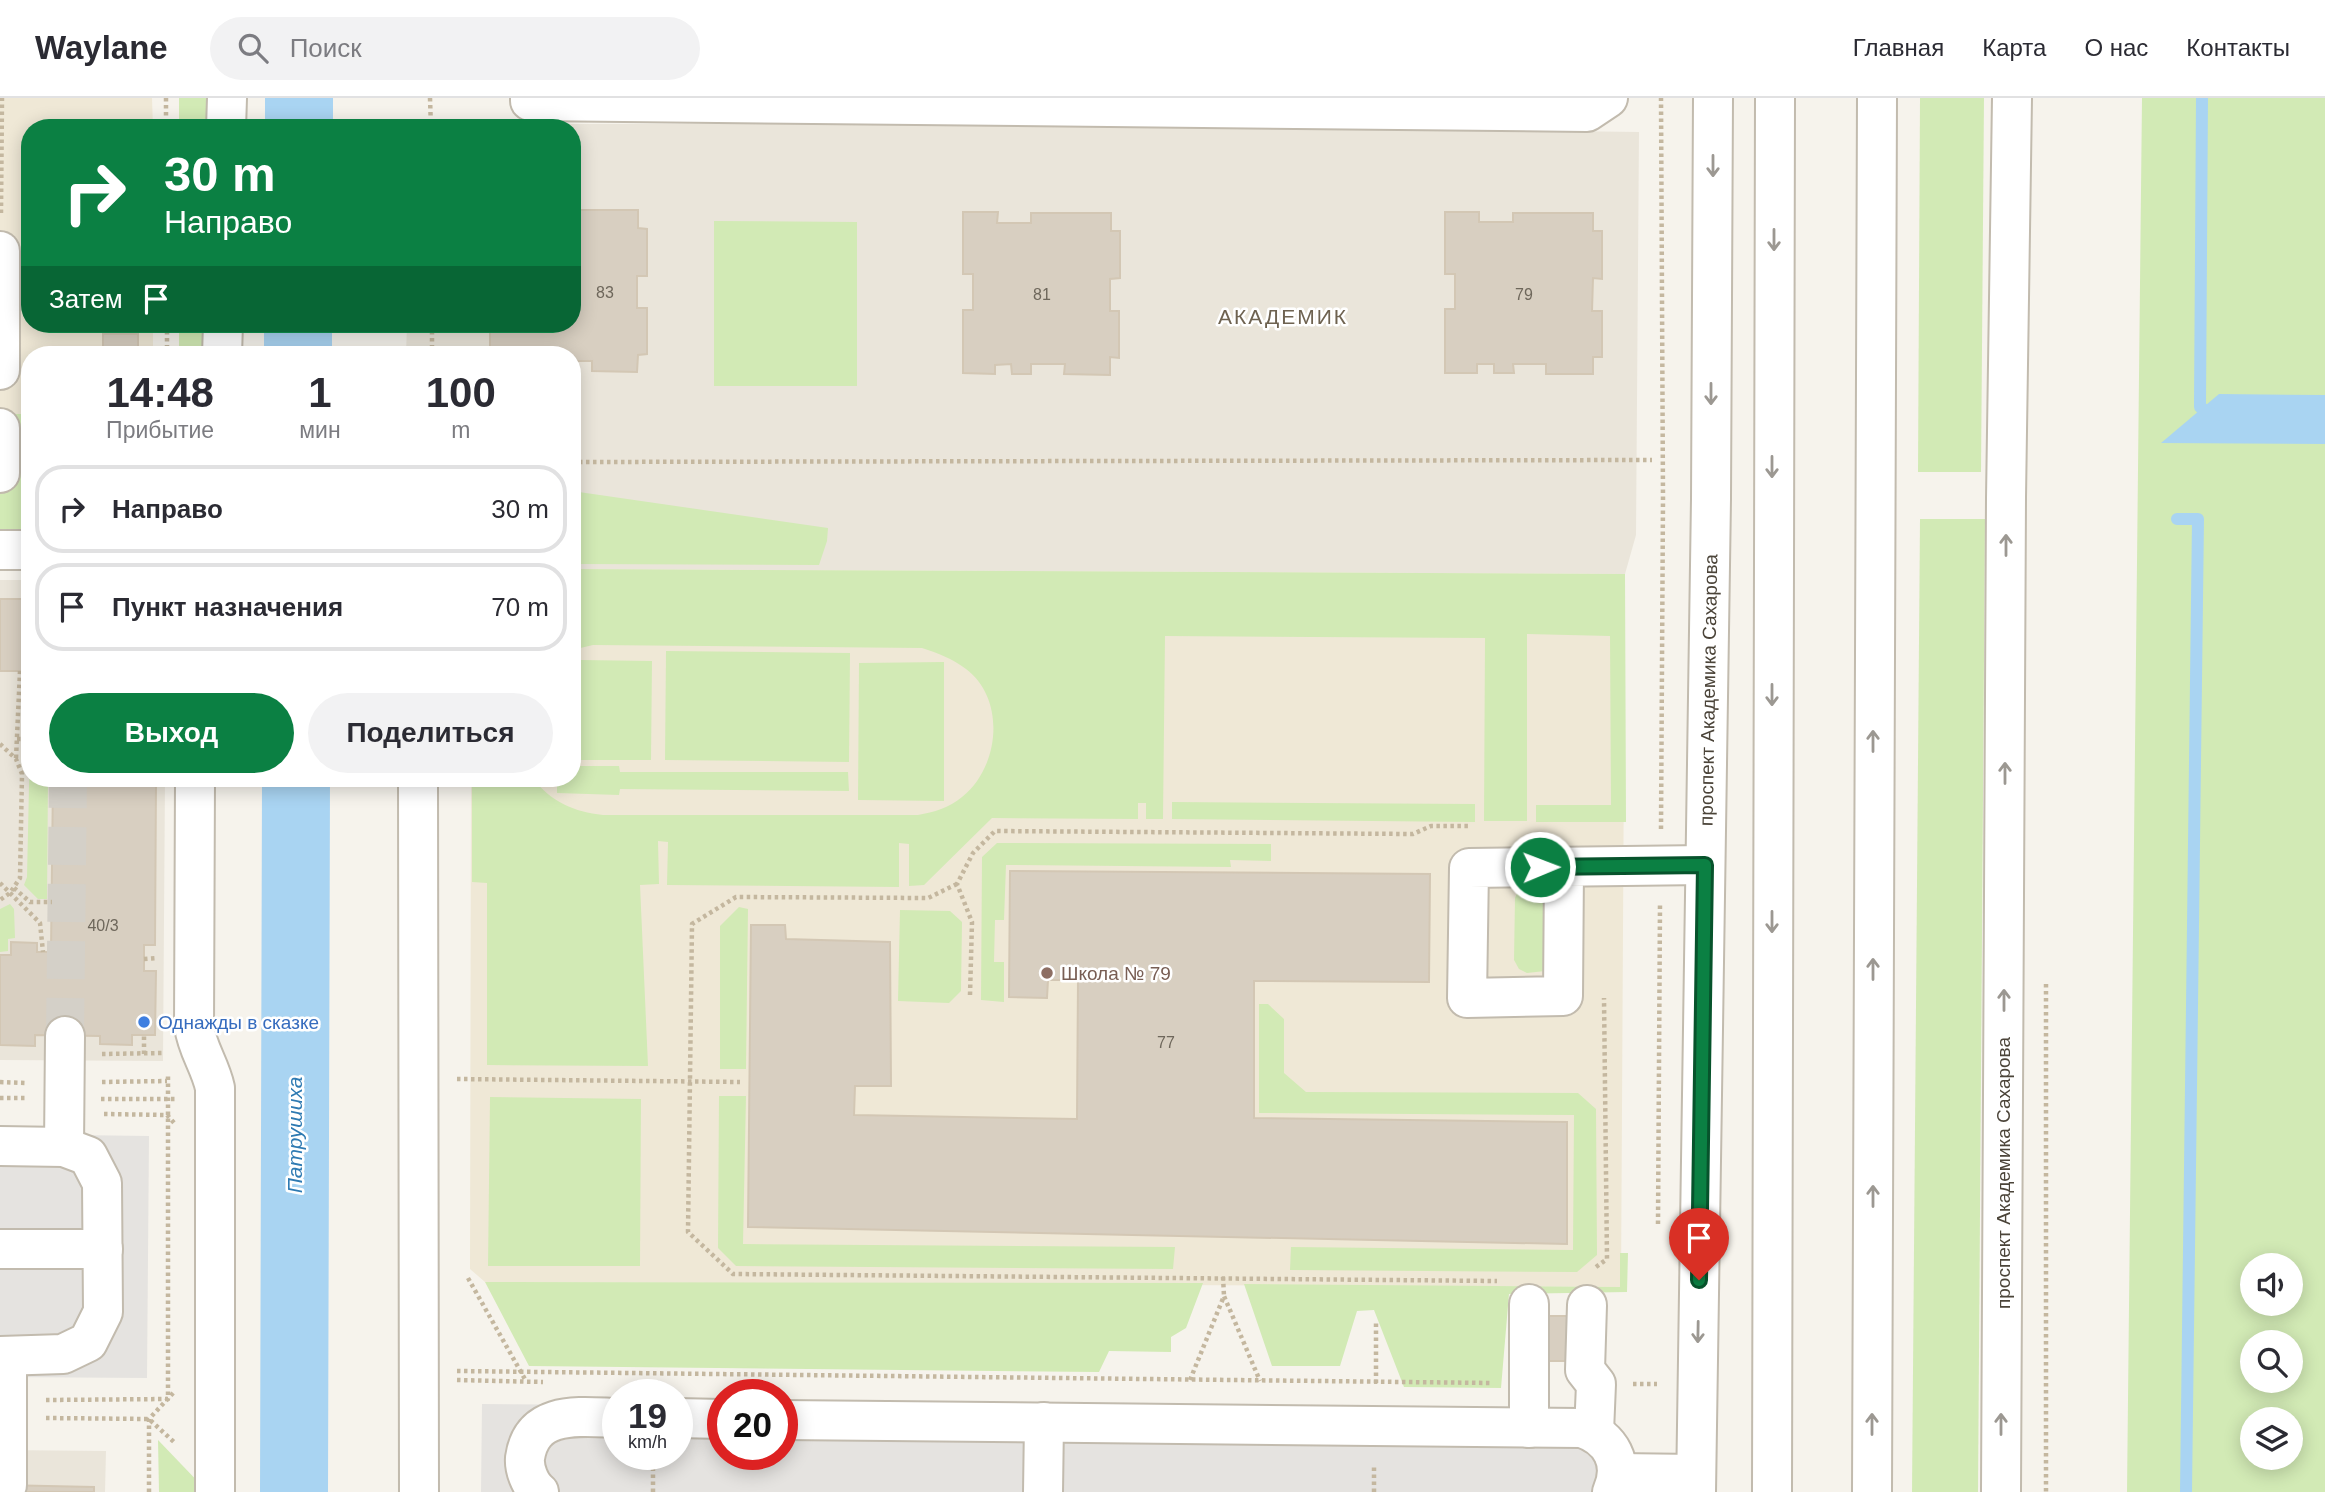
<!DOCTYPE html>
<html lang="ru">
<meta charset="utf-8">
<style>
body{margin:0;font-family:Helvetica,sans-serif;background:#f2f2f3;color:#2b2b33;height:100vh;display:flex;flex-direction:column;font-size:26px;white-space:nowrap}
*{box-sizing:border-box;margin:0}
p{font-size:23px;color:#7c7c81}
.icon{flex:none;width:38px;height:38px;fill:none;stroke:currentColor;stroke-width:2;stroke-linecap:round;stroke-linejoin:round}
.map{position:relative;flex:1;overflow:hidden}
.sheet{position:absolute;left:21px;top:248px;width:560px;height:441px;display:flex;flex-direction:column;background:#fff;border-radius:28px;box-shadow:0 4px 18px #0003}
.sheet>*{flex:none}
.banner{position:absolute;left:21px;top:21px;width:560px;height:214px;border-radius:28px;box-shadow:0 4px 18px #0003;background:#0b8043;color:#fff;overflow:hidden}
.controls{position:absolute;left:2240px;top:1155px;display:grid;gap:14px}
.controls a{display:grid;place-items:center;width:63px;height:63px;border-radius:50%;background:#fff;box-shadow:0 4px 18px #0003;font-size:35px}
.speed{position:absolute;left:602px;top:1281px;display:flex;gap:14px;font-size:35px;font-weight:700;text-align:center}
.speed>*{display:grid;place-content:center;width:91px;height:91px;border-radius:50%;background:#fff;box-shadow:0 4px 18px #0003;line-height:1}
.speed small{font-size:18px;font-weight:400}
.speed .limit{border:10px solid #d22;background:#fff;color:#111}
.pin{position:absolute;display:grid;place-items:center;width:60px;height:60px;color:#fff;margin:-72px -30px;border-radius:50% 50% 50% 0;rotate:-45deg;box-shadow:0 0 7px #0007}
.pin .icon{rotate:45deg}
.me{position:absolute;width:77px;margin:-38px;rotate:89deg;stroke-linejoin:round;filter:drop-shadow(0 0 5px #0008)}
.turn{display:flex;align-items:center;gap:24px;height:147px;padding:0 28px;font-size:32px}
.turn .icon{width:91px;height:91px;stroke-width:2.5}
.turn b{display:block;font-size:49px;line-height:60px}
.then{display:flex;align-items:center;height:66px;padding:0 28px;background:#0003;gap:14px;font-size:26px}
.eta{display:flex;justify-content:space-evenly;align-items:center;height:119px;text-align:center}
.eta b{font-size:42px;font-weight:700;line-height:49px}
.action{display:flex;gap:14px;margin-top:auto;padding:14px 28px}
.action a{flex:1;height:80px;border-radius:42px;background:#0b8043;color:#fff;font-size:28px;font-weight:700;line-height:80px;text-align:center}
.action a+a{background:#f2f2f3;color:#2b2b33}
ul{padding:0;list-style:none}
li{display:flex;align-items:center;gap:21px;height:88px;margin:0 14px 10px;padding:0 14px;border:4px solid #e1e1e2;border-radius:28px}
li div{flex:1}
li b{display:block;font-size:26px}
li em{font-style:normal}
header{display:flex;align-items:center;gap:42px;box-sizing:border-box;height:98px;padding:0 35px;background:#fff;border-bottom:2px solid #e1e1e2}
header strong{font-size:33px}
nav{display:flex;gap:38px;margin-inline-start:auto;font-size:24px}
.search{width:490px;height:63px;background:#f2f2f3;display:flex;align-items:center;gap:18px;box-sizing:border-box;padding:0 24px;border-radius:38px;color:#7c7c81;font-size:26px}
.map>svg:first-child{display:block}
.residential{fill:#eae5da}
.education{fill:#efe8d6}
.green{fill:#d2eab5;fill-rule:evenodd}
.parking{fill:#e5e3e0}
.water{fill:#a9d4f2}
.lines{fill:none;stroke-linecap:round;stroke-linejoin:round}
.stream{stroke:#a9d4f2;stroke-width:12}
.river{stroke:#a9d4f2;stroke-width:68}
.building{fill:#d8cfc1;stroke:#d3c7b4;stroke-width:2}
.minor-tunnel{stroke:#d4d0c8;stroke-width:38;stroke-dasharray:38 19;stroke-linecap:butt}
.minor-casing{stroke:#c2bbae;stroke-width:42}
.path{stroke:#c4b79f;stroke-width:4.5;stroke-dasharray:3.5 3.5;stroke-linecap:butt}
.minor{stroke:#fff;stroke-width:38}
.oneway{stroke:#9c9892}
.route-casing{stroke:#07532c;stroke-width:18}
.route{stroke:#0b8043;stroke-width:12}
.education-dot{fill:#8d6e63;stroke:#fff;stroke-width:2.5}
.shop-dot{fill:#3f7fe0;stroke:#fff;stroke-width:2.5}
.labels{text-anchor:middle;stroke-width:5;stroke-linejoin:round;paint-order:stroke}
.number-label{font-size:16px;fill:#6e675b}
.street-label{font-size:19px;fill:#4b4439;stroke:#fff}
.education-label{font-size:19px;fill:#785e54;stroke:#fff;text-anchor:start}
.shop-label{font-size:19px;fill:#366cbe;stroke:#fff;text-anchor:start}
.neighbourhood-label{font-size:21px;letter-spacing:2px;fill:#6e6250;stroke:#fff}
.water-label{font-size:21px;font-style:italic;fill:#2e7ab2;stroke:#fff}
</style>
<header>
<strong>Waylane</strong>
<div class="search"><svg class="icon" aria-label="search" viewBox="0 0 24 24"><circle cx="10" cy="10" r="6"/><path d="M15 15l6 6"/></svg>Поиск</div>
<nav><a>Главная</a><a>Карта</a><a>О нас</a><a>Контакты</a></nav>
</header>
<div class="map">
<svg width="2325" height="1394" viewBox="0 0 2325 1394">
<rect width="100%" height="100%" fill="#f6f3ec"/>
<g class="residential">
<polygon points="411,26 1016,26 1639,34 1636,437 1625,476 572,471 572,257 406,257 407,226 572,226 572,30 411,30"/>
<polygon points="0,482 30,482 30,681 165,681 163,963 0,962"/>
<polygon points="0,1352 106,1353 105,1394 0,1394"/>
</g>
<g class="education">
<polygon points="0,0 152,0 153,30 30,30 30,226 153,226 153,257 30,257 30,316 0,316"/>
<polygon points="572,471 1625,476 1621,1189 485,1184 470,1171 471,681 572,681"/>
</g>
<g class="green">
<rect x="179" y="0" width="34" height="30"/>
<polygon points="1920,0 1984,0 1981,374 1918,374"/>
<path d="M2142,0H2325V1394H2127ZM2252,1167H2291V1206H2252ZM2252,1244H2291V1283H2252ZM2252,1321H2291V1360H2252Z"/>
<polygon points="714,123 857,124 857,288 714,288"/>
<rect x="179" y="226" width="30" height="31"/>
<polygon points="0,316 30,316 30,443 0,442"/>
<polygon points="572,393 828,430 827,443 819,467 572,466"/>
<polygon points="1920,421 1985,421 1978,1394 1912,1394"/>
<path d="M572,471L1625,476L1626,724H1536V707H1611L1610,538L1527,536V723H1484L1485,540L1165,538L1163,721H1146V705H1138V721L992,720L924,787L909,788V746L899,745V789L667,787L668,744L658,743L659,786L640,787L648,968L487,967V785L472,784V681H533C552,704 574,714 603,717H918C934,714 949,710 962,699C999,670 1007,602 966,571C953,561 938,555 922,550L593,547L572,552Z"/>
<polygon points="666,553 850,555 849,664 665,662"/>
<polygon points="581,562 652,563 651,662 572,662 572,570"/>
<polygon points="944,564 944,703 858,702 859,565"/>
<polygon points="30,644 30,681 48,681 47,801 38,801 24,787 27,779"/>
<polygon points="572,668 619,668 620,674 848,674 849,693 620,691 619,697 557,695 557,681 572,681"/>
<polygon points="1172,704 1475,706 1475,724 1172,721"/>
<polygon points="997,745 1271,746 1271,763 1230,762 1231,769 1006,767 1004,822 995,822 994,864 1004,864 1004,904 981,902 982,759"/>
<polygon points="1528,787 1547,790 1545,873 1527,875 1519,871 1514,862 1515,800 1519,791"/>
<polygon points="10,806 14,811 15,840 8,841 8,853 0,854 0,811"/>
<polygon points="739,809 748,811 746,971 720,971 720,828"/>
<polygon points="900,812 950,813 962,824 961,893 949,905 898,903"/>
<polygon points="1259,906 1268,906 1284,921 1284,975 1306,994 1578,995 1596,1011 1597,1157 1577,1174 1290,1172 1291,1149 1573,1152 1574,1017 1259,1015"/>
<polygon points="719,998 746,998 743,1146 1175,1149 1173,1171 736,1168 718,1150"/>
<polygon points="490,999 641,1001 640,1168 488,1168"/>
<polygon points="1620,1155 1628,1155 1627,1194 1509,1196 1501,1290 1404,1289 1374,1212 1357,1213 1340,1268 1272,1268 1244,1186 1620,1189"/>
<polygon points="485,1184 1203,1185 1186,1230 1171,1239 1171,1254 1109,1253 1099,1274 529,1268"/>
<polygon points="158,1342 205,1391 205,1394 159,1394"/>
</g>
<g class="parking">
<polygon points="0,1036 149,1038 147,1280 0,1279"/>
<polygon points="482,1306 618,1307 618,1356 677,1356 677,1308 723,1308 723,1356 782,1356 782,1309 1582,1317 1624,1394 481,1394"/>
</g>
<polygon class="water" points="2219,296 2325,297 2325,346 2161,345"/>
<g class="lines">
<g class="stream">
<polyline points="2202,0 2200,309 2215,318"/>
<polyline points="2177,421 2198,421 2186,1394"/>
</g>
<g class="river">
<polyline points="299,30 299,0"/>
<polyline points="298,257 298,226"/>
<polyline points="294,1394 296,681"/>
</g>
</g>
<g class="building">
<polygon points="572,112 638,112 638,130 647,131 647,178 637,178 637,210 647,210 647,256 638,257 637,274 592,273 592,263 572,263 572,257 490,257 490,226 572,226"/>
<polygon points="963,114 998,114 997,125 1031,125 1031,115 1111,115 1111,133 1120,133 1120,180 1110,181 1110,213 1119,213 1119,260 1110,259 1110,277 1064,276 1065,266 1031,266 1031,276 1012,276 1011,266 995,267 995,276 963,275 963,212 973,212 973,176 963,176"/>
<polygon points="1445,114 1479,114 1479,124 1513,124 1513,115 1593,115 1593,133 1602,133 1602,181 1593,180 1592,213 1602,213 1602,259 1593,259 1593,276 1546,276 1546,266 1513,266 1514,275 1494,275 1494,266 1477,266 1477,275 1445,275 1445,211 1455,211 1455,176 1445,176"/>
<rect x="103" y="236" width="35" height="21"/>
<rect x="0" y="501" width="30" height="72"/>
<polygon points="53,681 156,681 155,847 144,847 144,873 156,873 155,937 132,937 132,947 100,946 100,938 35,937 35,948 0,947 0,857 11,857 11,844 37,845 37,854 51,854"/>
<polygon points="1010,773 1430,776 1429,884 1254,883 1254,1020 1567,1024 1567,1146 748,1129 751,827 785,827 786,841 890,844 891,988 855,988 854,1017 1077,1021 1078,882 1048,882 1047,900 1009,899"/>
<rect x="1539" y="1218" width="31" height="45"/>
<polygon points="0,1387 94,1389 94,1394 0,1394"/>
</g>
<g class="lines">
<polyline class="minor-tunnel" points="65,938 68,681"/>
<defs>
<g id="minor">
<polyline points="530,0 530,3 1587,14 1608,0"/>
<polyline points="226,30 227,0"/>
<polyline points="222,257 223,226"/>
<polyline points="0,272 0,153"/>
<polyline points="0,330 0,375"/>
<polyline points="0,452 30,452"/>
<path d="M195,681L194,928C197,951 210,967 215,990V1394"/>
<polyline points="418,681 419,1394"/>
<polyline points="1564,769 1563,898 1467,900 1469,770 1705,767"/>
<polyline points="0,1048 64,1049 88,1058 102,1085 103,1214 88,1244 63,1256 0,1258"/>
<polyline points="64,1049 65,938"/>
<polyline points="0,1151 103,1151"/>
<polyline points="1529,1206 1529,1330"/>
<polyline points="1587,1207 1585,1272 1596,1286 1594,1334"/>
<polyline points="7,1258 7,1387"/>
<polyline points="677,1320 723,1321"/>
<path d="M782,1322L1582,1330C1611,1340 1625,1365 1612,1394"/>
<polyline points="1618,1375 1696,1376"/>
<path d="M539,1394C530,1387 524,1371 525,1360C532,1311 581,1319 618,1320"/>
<polyline points="1043,1394 1044,1324"/>
<polyline points="1696,1394 1711,401 1713,0"/>
<polyline points="1772,1394 1775,0"/>
<polyline points="1872,1394 1877,0"/>
<polyline points="2001,1394 2006,400 2012,0"/>
</g>
</defs>
<use href="#minor" class="minor-casing"/>
<g class="path">
<polyline points="166,0 166,30"/>
<polyline points="430,0 431,30"/>
<polyline points="1,115 2,0"/>
<polyline points="167,226 167,257"/>
<polyline points="432,226 432,257"/>
<polyline points="572,364 1652,362"/>
<polyline points="17,641 30,641"/>
<polyline points="0,646 16,661 22,676 20,780 10,795 0,802"/>
<polyline points="16,660 20,573"/>
<polyline points="1661,731 1663,401 1661,0"/>
<polyline points="0,785 40,825 43,854"/>
<polyline points="957,786 928,800 736,799 692,826 688,1134 733,1176 1497,1183"/>
<polyline points="14,790 30,804 52,804"/>
<polyline points="144,861 157,860"/>
<polyline points="2046,886 2046,1394"/>
<polyline points="970,897 972,824 957,786 973,755 995,733 1413,736 1431,728 1470,728"/>
<polyline points="102,956 163,955"/>
<polyline points="144,956 144,937"/>
<polyline points="457,981 740,984"/>
<polyline points="0,984 27,985"/>
<polyline points="102,984 167,983"/>
<polyline points="0,1000 26,1000"/>
<polyline points="101,1001 176,1001"/>
<polyline points="104,1016 167,1017 175,1026"/>
<polyline points="1658,1126 1660,806"/>
<polyline points="1596,1169 1607,1161 1604,900"/>
<polyline points="1223,1179 1224,1198"/>
<polyline points="468,1180 526,1283"/>
<polyline points="457,1273 1491,1285"/>
<polyline points="457,1282 543,1284"/>
<polyline points="1190,1282 1224,1198 1260,1283"/>
<polyline points="636,1285 659,1285"/>
<polyline points="1376,1285 1376,1224"/>
<polyline points="741,1286 764,1287"/>
<polyline points="1633,1286 1657,1286"/>
<polyline points="46,1302 168,1301 168,977"/>
<polyline points="46,1320 149,1321 175,1345"/>
<polyline points="149,1394 149,1321 175,1293"/>
<polyline points="653,1394 653,1356"/>
<polyline points="1374,1394 1374,1367"/>
</g>
<use href="#minor" class="minor"/>
</g>
<defs><path id="oneway-shaft" d="M-6 0H5M1.5-3L5.5 0L1.5 3" fill="none" stroke-width="1.6" stroke-linecap="round" stroke-linejoin="round" transform="scale(1.75)"/></defs>
<g class="oneway">
<use href="#oneway-shaft" transform="translate(1713 68) rotate(90)"/>
<use href="#oneway-shaft" transform="translate(1774 142) rotate(90)"/>
<use href="#oneway-shaft" transform="translate(1711 296) rotate(90)"/>
<use href="#oneway-shaft" transform="translate(1772 369) rotate(90)"/>
<use href="#oneway-shaft" transform="translate(2006 447) rotate(-90)"/>
<use href="#oneway-shaft" transform="translate(1772 597) rotate(90)"/>
<use href="#oneway-shaft" transform="translate(1873 643) rotate(-90)"/>
<use href="#oneway-shaft" transform="translate(2005 675) rotate(-90)"/>
<use href="#oneway-shaft" transform="translate(1772 824) rotate(90)"/>
<use href="#oneway-shaft" transform="translate(1873 871) rotate(-90)"/>
<use href="#oneway-shaft" transform="translate(2004 902) rotate(-90)"/>
<use href="#oneway-shaft" transform="translate(1873 1098) rotate(-90)"/>
<use href="#oneway-shaft" transform="translate(1698 1234) rotate(91)"/>
<use href="#oneway-shaft" transform="translate(1872 1326) rotate(-90)"/>
<use href="#oneway-shaft" transform="translate(2001 1326) rotate(-90)"/>
</g>
<g class="lines">
<defs>
<polyline id="route" points="1540,769 1705,767 1699,1182"/>
</defs>
<use href="#route" class="route-casing"/>
<use href="#route" class="route"/>
</g>
<circle class="education-dot" cx="1047" cy="875" r="7"/>
<circle class="shop-dot" cx="144" cy="924" r="7"/>
<g class="labels">
<g class="number-label">
<text x="605" y="200">83</text>
<text x="1042" y="202">81</text>
<text x="1524" y="202">79</text>
<text x="103" y="833">40/3</text>
<text x="1166" y="950">77</text>
</g>
<g class="street-label">
<text transform="translate(1708 592) rotate(-89)" y="7">проспект Академика Сахарова</text>
<text transform="translate(2003 1075) rotate(-90)" y="7">проспект Академика Сахарова</text>
</g>
<g class="education-label">
<text x="1061" y="882">Школа № 79</text>
</g>
<g class="shop-label">
<text x="158" y="931">Однажды в сказке</text>
</g>
<g class="neighbourhood-label">
<text x="1283" y="226">АКАДЕМИК</text>
</g>
<g class="water-label">
<text transform="translate(295 1037) rotate(-90)" y="7">Патрушиха</text>
</g>
</g>
</svg>
<div class="controls">
<a><svg class="icon" aria-label="sound" viewBox="0 0 24 24"><path d="M4 9h4l5-4v14l-5-4H4zM17 9q2 3 0 6"/></svg></a>
<a><svg class="icon" aria-label="search" viewBox="0 0 24 24"><circle cx="10" cy="10" r="6"/><path d="M15 15l6 6"/></svg></a>
<a><svg class="icon" aria-label="layers" viewBox="0 0 24 24"><path d="M12 4l9 5-9 5-9-5zM3 14l9 5 9-5"/></svg></a>
</div>
<div class="speed"><div>19<small>km/h</small></div><div class="limit">20</div></div>
<div class="pin" style="left:1699px;top:1182px;background:#d93025"><svg class="icon" aria-label="arrive" viewBox="0 0 24 24"><path d="M6 21V4h12l-3 4 3 4H6"/></svg></div>
<svg class="me" style="left:1540px;top:769px" viewBox="-20 -20 40 40"><circle r="17" fill="#0b8043" stroke="#fff" stroke-width="3"/><path d="M0-11L8 9 0 5-8 9z" fill="#fff"/></svg>
<div class="banner">
<div class="turn"><svg class="icon" aria-label="right" viewBox="0 0 24 24"><path d="M7 20v-9h11M14 6l5 5-5 5"/></svg><div><b>30 m</b>Направо</div></div>
<div class="then">Затем<svg class="icon" aria-label="arrive" viewBox="0 0 24 24"><path d="M6 21V4h12l-3 4 3 4H6"/></svg></div>
</div>
<section class="sheet">
<div class="eta">
<div><b>14:48</b><p>Прибытие</p></div>
<div><b>1</b><p>мин</p></div>
<div><b>100</b><p>m</p></div>
</div>
<ul>
<li><svg class="icon" aria-label="right" viewBox="0 0 24 24"><path d="M7 20v-9h11M14 6l5 5-5 5"/></svg><div><b>Направо</b></div><em>30 m</em></li>
<li><svg class="icon" aria-label="arrive" viewBox="0 0 24 24"><path d="M6 21V4h12l-3 4 3 4H6"/></svg><div><b>Пункт назначения</b></div><em>70 m</em></li>
</ul>
<div class="action"><a>Выход</a><a>Поделиться</a></div>
</section>
</div>
